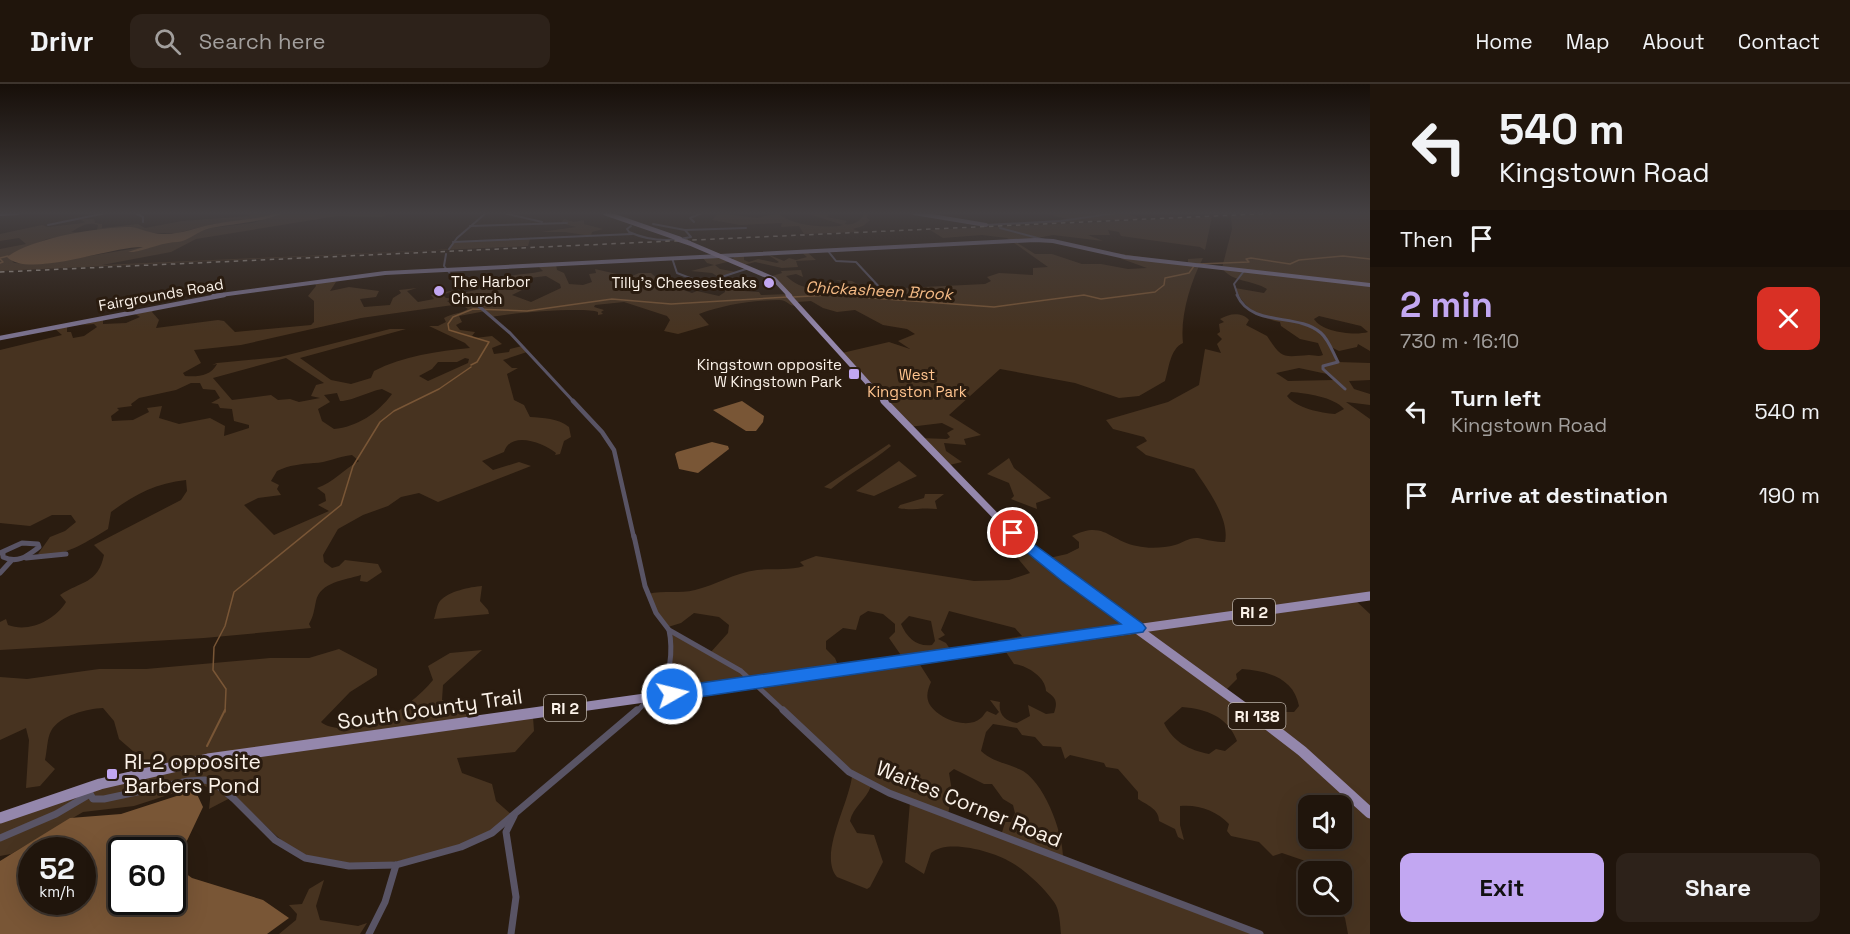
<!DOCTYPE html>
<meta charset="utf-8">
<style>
body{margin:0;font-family:"Space Grotesk",sans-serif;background:#2d221a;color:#f1f3f6;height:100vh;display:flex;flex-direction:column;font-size:22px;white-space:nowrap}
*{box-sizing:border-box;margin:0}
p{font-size:20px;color:#a29f9d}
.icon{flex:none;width:33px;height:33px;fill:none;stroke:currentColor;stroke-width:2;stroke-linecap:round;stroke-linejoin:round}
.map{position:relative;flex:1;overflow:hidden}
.side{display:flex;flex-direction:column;background:#20150c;width:480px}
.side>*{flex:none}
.top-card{background:#20150c;color:#f1f3f6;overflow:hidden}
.tools{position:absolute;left:1298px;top:711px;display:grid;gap:12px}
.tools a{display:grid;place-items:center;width:54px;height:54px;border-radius:12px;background:#20150c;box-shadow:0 6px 24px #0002,0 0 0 2px #3d342d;font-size:30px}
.speed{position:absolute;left:18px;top:753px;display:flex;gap:12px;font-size:30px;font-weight:700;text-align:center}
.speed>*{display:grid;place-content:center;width:78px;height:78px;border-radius:50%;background:#20150c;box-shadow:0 6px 24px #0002,0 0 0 2px #3d342d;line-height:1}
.speed small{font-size:15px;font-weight:400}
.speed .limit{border:3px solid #111;border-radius:9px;background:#fff;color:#111}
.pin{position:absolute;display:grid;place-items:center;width:51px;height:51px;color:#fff;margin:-26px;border:3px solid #fff;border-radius:50%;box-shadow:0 2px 6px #0007}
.me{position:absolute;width:66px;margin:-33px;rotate:82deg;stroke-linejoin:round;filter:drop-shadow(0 0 4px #0008)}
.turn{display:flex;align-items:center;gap:21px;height:126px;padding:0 30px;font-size:27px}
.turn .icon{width:78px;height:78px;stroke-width:2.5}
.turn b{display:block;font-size:42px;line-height:51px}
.then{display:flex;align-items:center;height:57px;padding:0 30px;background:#0003;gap:12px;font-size:22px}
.round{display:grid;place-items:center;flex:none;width:63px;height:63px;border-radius:12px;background:#2d221a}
.summary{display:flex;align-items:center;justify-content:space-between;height:102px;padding:0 30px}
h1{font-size:36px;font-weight:800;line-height:45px;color:#c2a7f2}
.primary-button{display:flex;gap:12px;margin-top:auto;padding:12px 30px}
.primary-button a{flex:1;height:69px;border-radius:12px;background:#c2a7f2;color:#111;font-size:24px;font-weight:800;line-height:69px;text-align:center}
.primary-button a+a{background:#2d221a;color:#f1f3f6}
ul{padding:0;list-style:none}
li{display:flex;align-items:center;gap:18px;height:84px;padding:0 30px}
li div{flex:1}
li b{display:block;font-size:22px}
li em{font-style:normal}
header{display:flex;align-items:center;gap:36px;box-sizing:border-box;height:84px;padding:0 30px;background:#20150c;border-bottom:2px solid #3d342d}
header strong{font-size:28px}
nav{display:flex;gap:33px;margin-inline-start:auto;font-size:21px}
.search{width:420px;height:54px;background:#2d221a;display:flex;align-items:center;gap:15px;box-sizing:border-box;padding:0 21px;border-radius:12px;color:#a29f9d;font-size:22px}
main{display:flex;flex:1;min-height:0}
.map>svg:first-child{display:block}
.green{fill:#473320;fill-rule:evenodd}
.water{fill:#795636;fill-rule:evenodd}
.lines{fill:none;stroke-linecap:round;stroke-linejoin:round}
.stream-far1{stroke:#795636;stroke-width:1.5}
.stream{stroke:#795636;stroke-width:2}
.street-far4{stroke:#595465;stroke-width:2}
.street-far3{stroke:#595465;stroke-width:3}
.street-far2{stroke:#595465;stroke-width:4.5}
.street-far1{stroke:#595465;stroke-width:5}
.street{stroke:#595465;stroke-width:7}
.secondary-far1{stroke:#7a718d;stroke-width:4}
.secondary{stroke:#7a718d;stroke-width:4.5}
.primary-far4{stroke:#9487ac;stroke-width:4.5}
.primary-far3{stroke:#9487ac;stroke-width:5}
.primary-far2{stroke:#9487ac;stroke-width:7}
.primary-far1{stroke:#9487ac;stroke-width:9}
.primary{stroke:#9487ac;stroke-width:11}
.rail{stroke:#a69b91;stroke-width:1.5;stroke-dasharray:4.5 4.5;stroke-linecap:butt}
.primary-bridge{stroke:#9487ac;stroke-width:4.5}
.route{fill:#1a73e8;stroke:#114b97;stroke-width:1.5}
.poi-dot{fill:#c2a7f2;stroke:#2a1c10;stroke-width:2}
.labels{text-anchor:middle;stroke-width:6;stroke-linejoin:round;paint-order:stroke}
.far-poi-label{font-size:15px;fill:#fbf2e9;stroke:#2a1c10;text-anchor:end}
.far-street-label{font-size:15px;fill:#fbf2e9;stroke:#2a1c10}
.far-park-label{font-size:15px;fill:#ffc48f;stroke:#2a1c10}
.far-water-label{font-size:16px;font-style:italic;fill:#f4ba85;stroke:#2a1c10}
.shield{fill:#2a1c10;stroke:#bcb2a8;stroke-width:1.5}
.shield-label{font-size:16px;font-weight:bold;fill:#fbf2e9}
.near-street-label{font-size:21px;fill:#fbf2e9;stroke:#2a1c10}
.near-poi-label{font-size:21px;fill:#fbf2e9;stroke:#2a1c10;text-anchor:start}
</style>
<header>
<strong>Drivr</strong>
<div class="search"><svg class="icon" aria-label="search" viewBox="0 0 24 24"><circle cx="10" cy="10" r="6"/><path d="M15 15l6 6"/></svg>Search here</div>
<nav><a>Home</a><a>Map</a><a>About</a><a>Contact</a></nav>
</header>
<main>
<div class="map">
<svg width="1370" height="850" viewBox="0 0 1370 850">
<rect width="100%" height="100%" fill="#2a1c10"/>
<g class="green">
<path d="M245,129H277L245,138L213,140L177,149H144L130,143L93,148L97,146L98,141C86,137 79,144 71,148L86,149L47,155L8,172L14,179L42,180L143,163L130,168H134L211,144L252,139L284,129H392L382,133L337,132L196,155L171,168L102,181L436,166L449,165L454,158L530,155L528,162L0,187V165L26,160L19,154L0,157V150L42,141L48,143L83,139L85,138L80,135H94L95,139L102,140V144L138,140L145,144L182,137L251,132Z"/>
<path d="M719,129L757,134L779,129C787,141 829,145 843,141L806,129H829L827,133L847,137L845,140C852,142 862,137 864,129H868L867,134L870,136L863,142L853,145L860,148L804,150L799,142L781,143L782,139L740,141L712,136Z"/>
<polygon points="1044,129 1126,129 1140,135 988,142 1067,135"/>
<path d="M1293,129H1370V267L1358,260L1357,263L1339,267L1331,263L1338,278L1370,279V296L1349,297L1354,305L1370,310V321L1346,318L1370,335V513L1354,515L1370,530V850H1348L1345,834L1336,821L1341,820V788L1326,787L1320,782L1282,769L1273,772L1259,758L1231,752L1227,747L1229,740C1217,727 1198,720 1180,722V741L1184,756L1178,753L1175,745L1159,737C1159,725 1147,721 1138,715V708L1118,685L1106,683L1104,679L1070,671L1065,675L1061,663L1043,662L1035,653L1022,651L1017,644L993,640L986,648L981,667C993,678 1006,679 1019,685C1044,695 1064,751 1063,775L1257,850H1061C1060,841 1060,826 1054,818C1044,804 1029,790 1014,780C996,768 948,754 931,769L924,790L905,778L910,718L871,702C866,716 853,723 850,737L857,749L874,751L883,778L870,803L867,805L837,793C818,771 849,720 852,692L753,599L663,607L672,563L671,548L710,569L728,549L729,541L719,533L694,529L681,539L668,543L656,529L648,510C664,506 679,510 695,506C716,501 734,489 757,486C773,484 788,487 804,482L800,478L816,472L974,497L1009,496L1030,489L1004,458L1029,463L1045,475L1067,470L1079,464V458L1072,452C1104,436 1108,456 1137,462C1149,465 1164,464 1175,461C1182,459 1190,453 1198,454C1208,456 1215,458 1225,458C1230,435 1207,404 1194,385L1146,371L1136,363L1147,357L1144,353L1113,345L1106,336L1168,318L1199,301L1205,265L1221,269L1217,260L1222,255L1217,250L1220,248L1219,240L1224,238L1220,235C1228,230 1241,227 1249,236L1246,241L1267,252C1282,275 1282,273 1309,271C1315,271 1318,273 1323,271L1318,259L1300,255L1281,242L1280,238C1259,234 1244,224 1235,204L1264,209L1267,205C1253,196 1231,198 1222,184L1232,145L1231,132ZM1319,232L1361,242L1368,248C1354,252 1322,248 1314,235ZM1299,284L1327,290L1334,296L1288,297L1276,289ZM1291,308C1306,309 1334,313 1344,325L1335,330C1321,329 1296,324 1287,312ZM868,527L883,530L895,540V548L889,554L905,577L840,586L835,574L826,565V557L843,544L856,546L860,532ZM949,527L1015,544L1022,552L998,556L1014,580C1026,581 1046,593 1046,607C1056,614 1058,617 1054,629L1046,630L1028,621L1030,632L1017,639C1005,637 998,630 1000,618L990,616L999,628L996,631L987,627C984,629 984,632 981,634C968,646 939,635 930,621C925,613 928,605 931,598L917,576L954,571L946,559L938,555L945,551L941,546ZM909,532L931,537L935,557L932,561C917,563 907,554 901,540ZM1242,585C1268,587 1294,594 1299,622L1294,628H1274L1262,635L1225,607L1237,595L1236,590ZM1182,623C1207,625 1228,633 1237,657L1225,667L1216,665L1209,670C1189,666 1173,658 1164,639ZM954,685L984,700H992L1003,715L1013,721L1015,729L1011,738H1005L1001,752L948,731L952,707L949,689ZM1308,722H1341V754H1308Z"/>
<path d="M1212,133L1205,166L1200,163L1121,152L1119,148L1108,146L1110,151H1088L1103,157L1053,151L1016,158L1035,170H1052L1082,180H1101L1128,185L1147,184L1122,175L1115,169L1188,180V175L1203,174C1190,199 1180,233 1183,259C1170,265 1169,284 1165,297L1139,312L1119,314L1075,299L1000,285L949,331L981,351L964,355L966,361L944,359L946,367L962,378L945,382L919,354L947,355L950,353L947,349L954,345L942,339L909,343L912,341L842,269L889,258L910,265L898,257L915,250L907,245L883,241L855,226L837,228L823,224L811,217L797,218L800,222C787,223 789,216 779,216C752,216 723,221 699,230L709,241L678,250L664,247L670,236L667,232L624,218L595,221L594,223L604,226L601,228L603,230L598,231V228C585,223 509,229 492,233L486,227L459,232L462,238L456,241L460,246L475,248L472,252L475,254L492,252L502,260L492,264L494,270L509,268L510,265L522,262L527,268L503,276L512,284H518L507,290L514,316L524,321L530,333C543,334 558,334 569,343L571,353L564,357L560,370L555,371L556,369C544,359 511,346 504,368L482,377L493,386L519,378L531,382L438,418L419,409L401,413L388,422L363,431L338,445L323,471L324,478L332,484L339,482L345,476L378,480L382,488L367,498L360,497L361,491C345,496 320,498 316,517C314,526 314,531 309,540L311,544L204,554L0,566V538L6,535L8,541C29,549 55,536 66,518L60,511C81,497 98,500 104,471L94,461L181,416L187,407L186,396C156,399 134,411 111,428L108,445C86,458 64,474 38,470L50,453L65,447L76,438L71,431H52L30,442L0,439V266L62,251L54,244L67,242V248H71L73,254L84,252L97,243L94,240L82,241L103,236V240L126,239L140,233L135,230L154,226L152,228L159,236L156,244L218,236L224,237L235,248L311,241L314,238V217L308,212L316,202L315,199L334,196L336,198L330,207L349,203L379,207L376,213L360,215L364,223L390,221L393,214L401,209L399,206L417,204L407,207L418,218L434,215L431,211L455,206L443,211L446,214H457L447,217L453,221L361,234L241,261L194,266L201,279L183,289L185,292C198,293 211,292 217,280L212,281L217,279L280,273L390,245H406L300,274L331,296L351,300L371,294L374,287C403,272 438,267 470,264L465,259L429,242H438L446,238L444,234C452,229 461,230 468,225L465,223L503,215H472L466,208L507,200L483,197L482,195C493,190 496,195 504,193C517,190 530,190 543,187L537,181L556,180L557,186L564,189L569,200L583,201L592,198L589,190L596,189L595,185L630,193L639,189H651L661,198L692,209L697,207L719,212L725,208V201H738L739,199L734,198L739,195L752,200L744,204V207L759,208L761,211L789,210L772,192L782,189L781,187L801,186L803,193L796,190L786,192C796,201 807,206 820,203V200L810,198L824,196V200L836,207L854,202L835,196L852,197L862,203L861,208L868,212C880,210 892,213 905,212L903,204L985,200L991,197L987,193L999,189L1033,191V184L1048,183L1007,154L982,151L943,154L930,146ZM546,192L560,200L561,204L531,218L512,211L522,206L512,202L513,196ZM286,274L324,299L316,301L311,312L320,314L299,318L290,315L278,316L271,311L232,316L213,294ZM465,274L469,275L468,279L428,297L419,292L432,285L438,278H457ZM191,299H200L203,305L215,306L220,314L211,319L218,320L220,324L232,325L234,337L249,341V344L224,352L225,342L210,334L179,340L159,334L162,322L147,324L149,328L133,336L112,337L111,332L119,326L117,324L132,322L131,320L139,314L176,306ZM382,305L392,310C378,329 357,343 334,345L322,337L318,325L330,318L324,311L337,309L340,317C349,318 370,307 382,305ZM352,371L359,377C344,385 334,398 317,404L325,410L326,417L318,421L329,427L274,451L244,421L258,414L281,411L277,405L279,401L271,397L277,387C290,381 300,380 314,379C326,379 339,372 352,371Z"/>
<polygon points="564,135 574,138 584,136 584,140 603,145 592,148 591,152 565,148 541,148 576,143 561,139"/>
<path d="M801,168H807L816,176L796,177L798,183L782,184L755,178L744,181L731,177L715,181L720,185L736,188L720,194L712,189L691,187L714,181L707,179L702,173C712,172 726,177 734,174L733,172L744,171V176L749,178L758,175L777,179L779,178L767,170L784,177L789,174L796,176L807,173Z"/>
<path d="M889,360L891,362C872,378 850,389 831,405L824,403Z"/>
<polygon points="1009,374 1014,384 1051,414 1036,419 1037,425 1011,415 1014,412 1009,399 987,390"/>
<polygon points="899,377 917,392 874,412 856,407"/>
<path d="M925,410H944L935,417L937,425C922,423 909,427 898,424L900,421L924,414Z"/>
<path d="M482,502L480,517L488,526L489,530L434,535C436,529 437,520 440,517C449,507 470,503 482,502Z"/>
<path d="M339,565L377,585V591L350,608L321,638C331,648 368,645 382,637C399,628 421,611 433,596L428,582L450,569L482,566L443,601L442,616L459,622L472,637L533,633L534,647L515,668L457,674L462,689L492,700L496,717L513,732C500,740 487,752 474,757C426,775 347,793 299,768C274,755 256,728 232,713L209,725L211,706L202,700L134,722L83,728L11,770L0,772V734L145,686L139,682L134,668L119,655L114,637L103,624C87,625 60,631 51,647C47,654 47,668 45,676L55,685L40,702L26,704L29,656L26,644L0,656V593L27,595L99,585H146L270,574H309Z"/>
<polygon points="324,796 316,822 320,836 358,842 367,839 360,850 279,850 296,836 297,830 289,821 302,820 309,805"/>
</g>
<g class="water">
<path d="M277,129H284C260,139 236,139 211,144C199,146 188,157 178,158C164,158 149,165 134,168H128L143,163C112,162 28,195 7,173C31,154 100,143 131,143C141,144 152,151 165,150C182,150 197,143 214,140C235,136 256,136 277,129Z"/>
<polygon points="742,317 764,332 763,338 756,347 746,347 713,326"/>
<polygon points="712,358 728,362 729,365 698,389 679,385 675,370 677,368"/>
<path d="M195,706L203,723L175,782L192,794L263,816L289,834L267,850H0V777L70,734L121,730ZM32,766H82V818H32ZM122,766H172V818H122Z"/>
</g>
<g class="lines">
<g class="stream-far1">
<polyline points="0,174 8,172"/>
<polyline points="0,175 3,178 0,179"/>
<polyline points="1198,180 1249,178 1246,175 1251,174 1290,180 1299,176 1343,172 1370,175"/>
<polyline points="793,213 831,211 994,223 1084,211 1101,215 1155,208 1164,201 1165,194 1189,189 1194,182"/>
<polyline points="471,281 477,278 489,258 449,246 448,240 453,233 473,225 527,227 612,215 671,220 788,213"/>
<polyline points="225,628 226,605 213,586 214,563 225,542 234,508 341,421 353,382 380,338 394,327 439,305 471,283"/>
</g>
<polyline class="stream" points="207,662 225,626"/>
<g class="street-far4">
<polyline points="135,129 143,133 143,138"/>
<polyline points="504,129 542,138"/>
<polyline points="694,138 690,134 702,129"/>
<polyline points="48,141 106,129"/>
<polyline points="986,141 1061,137 1116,129"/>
<polyline points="470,142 567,139"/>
<path d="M631,142L627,145L629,148C649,157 670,158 691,153L685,146L653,140"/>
<polyline points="1000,144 1045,156"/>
<polyline points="685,146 746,144"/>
<polyline points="453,158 632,150"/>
<polyline points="449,165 457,154 486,129"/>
<polyline points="828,167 836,177 856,178 882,206"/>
<polyline points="446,170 444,182 468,212"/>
<polyline points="672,174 677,189 703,199 749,184"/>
<polyline points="1238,212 1234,200 1244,187"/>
</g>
<g class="street-far3">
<polyline points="466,211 510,249 574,318"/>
<path d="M1237,211C1252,244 1297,228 1321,249C1329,256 1333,269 1338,278L1323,282V285L1345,305"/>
</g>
<polyline class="street-far2" points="573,317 602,348 614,366 634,454"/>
<g class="street-far1">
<polyline points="634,452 645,502 656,529 669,546 741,587 785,628"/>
<path d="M0,469L22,459L38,460L39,463C27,472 18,480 3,473V469"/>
<polyline points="26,474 66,470"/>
<polyline points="0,489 11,477"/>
<path d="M657,610C671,595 673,565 669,546"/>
<polyline points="636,628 648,616"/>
</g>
<g class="street">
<polyline points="783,626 849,688 889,709 1260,850"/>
<polyline points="88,706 93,715 104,715 188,697 205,696 216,700 234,715 275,756 305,774 349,782 396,781 461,763 492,749 637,626"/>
<polyline points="0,754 56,730 90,710"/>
<polyline points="369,850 385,818 396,781"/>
<polyline points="511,850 516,813 506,748 514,732"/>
</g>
<g class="secondary-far1">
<polyline points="914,129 986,141"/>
<polyline points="0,130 18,129"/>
<polyline points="213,212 385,189 1035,156 1053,157 1125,173 1370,201"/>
</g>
<polyline class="secondary" points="0,254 224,211"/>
<g class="primary-far4">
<polyline points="605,129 680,155"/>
<polyline points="689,159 774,195 790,212"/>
</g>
<polyline class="primary-far3" points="788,211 885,318"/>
<polyline class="primary-far2" points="884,317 1017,454"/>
<g class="primary-far1">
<polyline points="1015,452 1067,494 1251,628"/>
<polyline points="545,628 1370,512"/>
</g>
<g class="primary">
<polyline points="1249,626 1302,667 1370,729"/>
<polyline points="0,734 100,700 208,675 555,626"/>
</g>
<polyline class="rail" points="0,188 1279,129"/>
<polyline class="primary-bridge" points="677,155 689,159"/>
</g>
<linearGradient id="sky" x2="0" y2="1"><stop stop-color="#170f09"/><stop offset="0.52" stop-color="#444042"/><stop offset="1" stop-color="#444042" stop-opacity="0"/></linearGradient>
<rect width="1370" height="248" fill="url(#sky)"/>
<polygon class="route" points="1013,445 1143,540 1146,544 1143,548 672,617 666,615 663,610 666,605 672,603 1121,540 1062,497 1008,453 1006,449"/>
<g class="poi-dot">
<circle cx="769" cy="199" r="6"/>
<circle cx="439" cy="207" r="6"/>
<rect x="848" y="284" width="12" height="12" rx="3"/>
<rect x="106" y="684" width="12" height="12" rx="3"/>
</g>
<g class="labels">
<g class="far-poi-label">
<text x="451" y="203" text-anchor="start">The Harbor<tspan x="451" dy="17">Church</tspan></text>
<text x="757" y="204">Tilly's Cheesesteaks</text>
<text x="842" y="286">Kingstown opposite<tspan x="842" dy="17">W Kingstown Park</tspan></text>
</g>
<g class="far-street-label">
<text transform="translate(161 211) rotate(-10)" y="5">Fairgrounds Road</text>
</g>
<g class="far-park-label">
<text x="917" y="296">West<tspan x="917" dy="17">Kingston Park</tspan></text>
</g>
<g class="far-water-label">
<text transform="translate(879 206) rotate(3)" y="6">Chickasheen Brook</text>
</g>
<g class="shield">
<rect x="1233" y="515" width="42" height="26" rx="4.5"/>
<rect x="544" y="611" width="42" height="26" rx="4.5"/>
<rect x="1228.5" y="619" width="57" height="26" rx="4.5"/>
</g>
<g class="shield-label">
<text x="1254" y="534">RI 2</text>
<text x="565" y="630">RI 2</text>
<text x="1257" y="638">RI 138</text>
</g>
<g class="near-street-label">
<text transform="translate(430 625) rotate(-8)" y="7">South County Trail</text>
<text transform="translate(969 720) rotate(22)" y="7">Waites Corner Road</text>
</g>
<g class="near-poi-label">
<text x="124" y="685">RI-2 opposite<tspan x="124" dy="24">Barbers Pond</tspan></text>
</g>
</g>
</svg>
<div class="tools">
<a><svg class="icon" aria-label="sound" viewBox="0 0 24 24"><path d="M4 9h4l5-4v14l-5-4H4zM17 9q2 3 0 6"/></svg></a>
<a><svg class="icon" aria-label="search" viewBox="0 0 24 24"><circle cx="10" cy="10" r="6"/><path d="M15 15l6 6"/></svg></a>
</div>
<div class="speed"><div>52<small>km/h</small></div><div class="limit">60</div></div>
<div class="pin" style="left:1013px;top:449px;background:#d93025"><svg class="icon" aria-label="arrive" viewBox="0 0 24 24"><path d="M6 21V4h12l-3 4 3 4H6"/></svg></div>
<svg class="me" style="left:672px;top:610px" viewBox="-20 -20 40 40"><circle r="17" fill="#1a73e8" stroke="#fff" stroke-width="3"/><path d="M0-11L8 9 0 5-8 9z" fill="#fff"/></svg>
</div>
<section class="side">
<div class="top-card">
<div class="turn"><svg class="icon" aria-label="left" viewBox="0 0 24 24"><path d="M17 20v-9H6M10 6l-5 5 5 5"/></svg><div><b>540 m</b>Kingstown Road</div></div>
<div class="then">Then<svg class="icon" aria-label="arrive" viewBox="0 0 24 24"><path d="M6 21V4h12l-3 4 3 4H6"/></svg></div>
</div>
<div class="summary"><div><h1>2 min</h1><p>730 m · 16:10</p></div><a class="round" style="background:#d93025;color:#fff"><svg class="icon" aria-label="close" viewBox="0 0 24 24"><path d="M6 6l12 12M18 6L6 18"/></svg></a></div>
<ul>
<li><svg class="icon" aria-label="left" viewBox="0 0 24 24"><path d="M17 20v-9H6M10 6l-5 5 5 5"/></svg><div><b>Turn left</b><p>Kingstown Road</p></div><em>540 m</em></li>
<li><svg class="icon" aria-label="arrive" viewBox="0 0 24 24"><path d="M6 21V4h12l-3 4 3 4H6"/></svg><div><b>Arrive at destination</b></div><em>190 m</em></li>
</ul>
<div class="primary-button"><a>Exit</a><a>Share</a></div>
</section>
</main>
